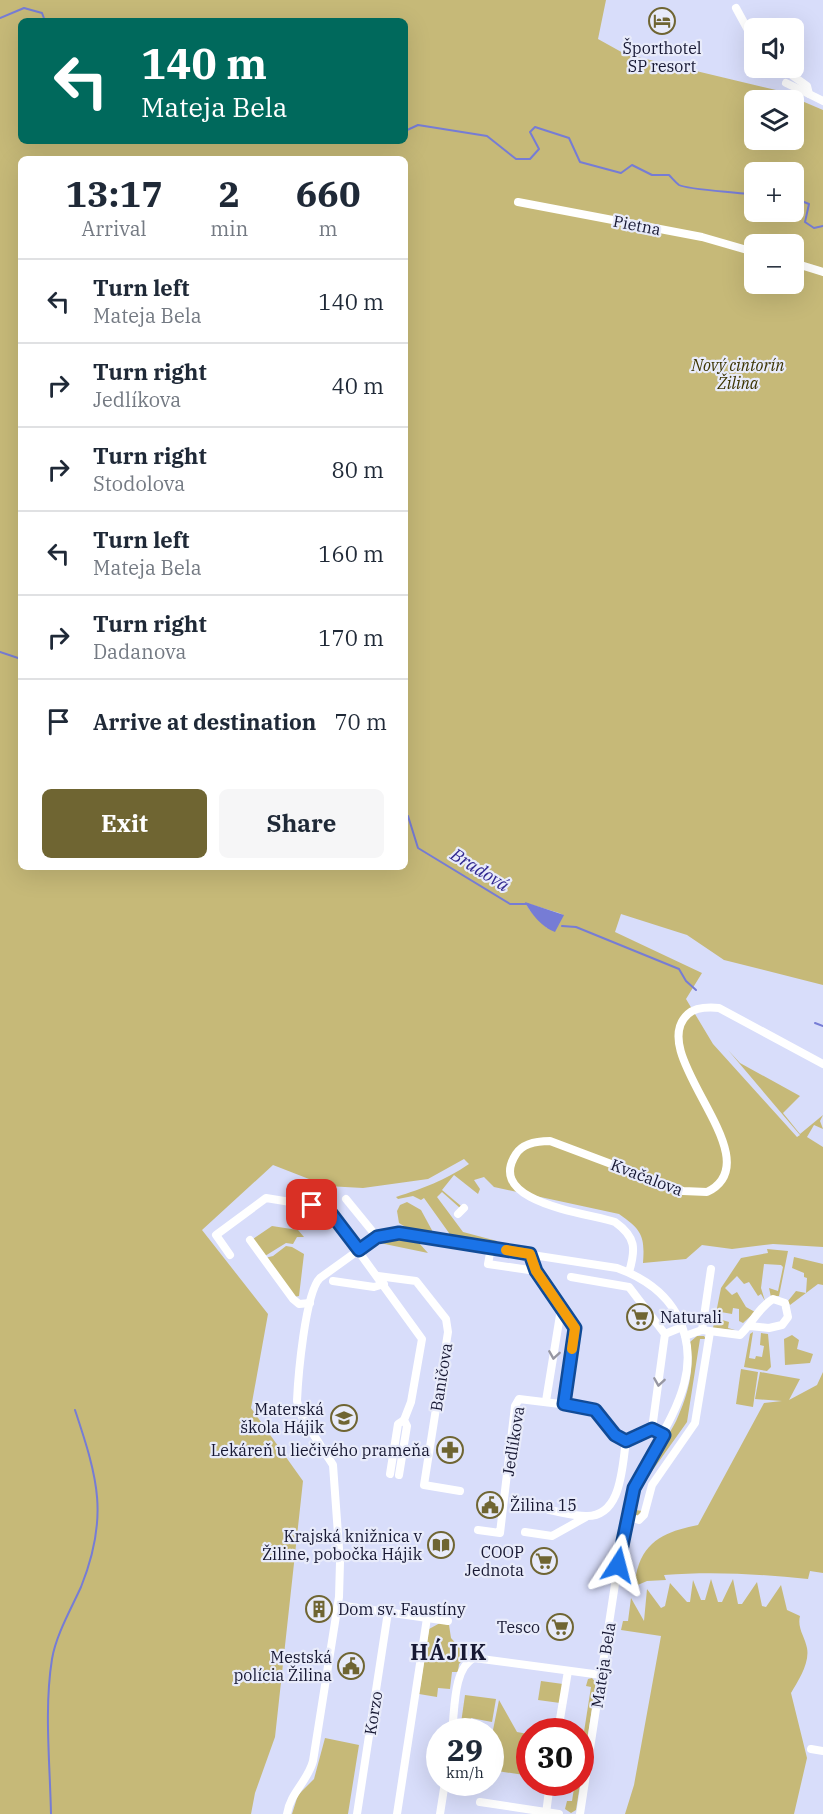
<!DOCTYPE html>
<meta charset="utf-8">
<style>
body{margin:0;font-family:"IBM Plex Serif",serif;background:#f6f6f7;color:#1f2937;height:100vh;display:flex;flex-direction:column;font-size:22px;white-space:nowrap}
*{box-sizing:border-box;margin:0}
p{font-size:20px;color:#747a83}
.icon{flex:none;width:33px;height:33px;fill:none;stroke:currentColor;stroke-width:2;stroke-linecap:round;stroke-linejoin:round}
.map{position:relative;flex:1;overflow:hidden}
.drawer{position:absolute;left:18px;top:156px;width:390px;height:714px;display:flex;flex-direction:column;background:#fff;border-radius:9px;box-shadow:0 6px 24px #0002}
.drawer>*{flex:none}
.top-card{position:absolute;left:18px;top:18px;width:390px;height:126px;border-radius:9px;box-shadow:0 6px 24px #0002;background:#00695c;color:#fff;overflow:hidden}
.controls{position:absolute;left:744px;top:18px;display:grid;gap:12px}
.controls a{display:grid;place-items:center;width:60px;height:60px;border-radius:9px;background:#fff;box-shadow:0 6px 24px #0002;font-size:30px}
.speed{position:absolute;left:426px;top:1718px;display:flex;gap:12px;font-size:30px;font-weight:700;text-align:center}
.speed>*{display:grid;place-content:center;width:78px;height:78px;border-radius:50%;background:#fff;box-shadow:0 6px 24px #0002;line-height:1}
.speed small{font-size:15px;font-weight:400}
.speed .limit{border:9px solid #d22;background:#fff;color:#111}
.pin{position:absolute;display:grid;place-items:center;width:51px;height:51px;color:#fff;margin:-26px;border-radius:12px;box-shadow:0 3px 9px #0006}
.me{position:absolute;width:66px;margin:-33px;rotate:9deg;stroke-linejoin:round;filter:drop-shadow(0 0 4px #0008)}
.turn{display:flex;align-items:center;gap:21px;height:126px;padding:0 24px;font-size:27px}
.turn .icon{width:78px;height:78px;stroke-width:2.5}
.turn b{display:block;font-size:42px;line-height:51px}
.eta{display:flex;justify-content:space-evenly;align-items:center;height:102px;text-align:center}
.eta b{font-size:36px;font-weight:700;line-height:42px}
.cta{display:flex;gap:12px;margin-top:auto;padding:12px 24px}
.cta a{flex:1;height:69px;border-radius:9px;background:#6f6532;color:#fff;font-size:24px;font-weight:700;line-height:69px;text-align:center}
.cta a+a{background:#f6f6f7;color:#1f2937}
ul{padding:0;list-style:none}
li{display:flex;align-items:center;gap:18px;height:84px;padding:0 24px;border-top:2px solid #e0e1e3}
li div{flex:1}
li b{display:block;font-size:22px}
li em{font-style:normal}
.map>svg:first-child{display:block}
.green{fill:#c6b978;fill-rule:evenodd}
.water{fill:#767cd5}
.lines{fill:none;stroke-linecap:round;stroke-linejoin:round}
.stream{stroke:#767cd5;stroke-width:2}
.minor{stroke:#fff;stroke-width:8}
.oneway{stroke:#9797a3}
.route-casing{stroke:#114b97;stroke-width:15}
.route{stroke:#1a73e8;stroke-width:10}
.slow{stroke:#f59e0b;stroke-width:10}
.labels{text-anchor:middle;stroke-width:4.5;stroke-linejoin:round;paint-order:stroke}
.poi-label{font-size:16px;fill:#171833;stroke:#e8ebfa;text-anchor:end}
.street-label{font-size:16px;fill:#171833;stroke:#e8ebfa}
.park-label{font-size:16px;font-style:italic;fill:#3b3301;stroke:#e8ebfa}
.water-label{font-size:18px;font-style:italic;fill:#312890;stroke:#e8ebfa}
.district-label{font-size:22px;font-weight:bold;letter-spacing:1.5px;fill:#171833;stroke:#e8ebfa}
</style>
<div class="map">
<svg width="823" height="1814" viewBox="0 0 823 1814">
<rect width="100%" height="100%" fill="#d8ddfa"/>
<g class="green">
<path d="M0,0H606L598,39L625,54L776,90L823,110V985L724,960L687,935L621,914L615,932L702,973L686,999L713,1044L797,1137L800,1135L728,1050L740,1063L800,1096L783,1113L800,1134L823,1115L820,1121L823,1129L814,1125L807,1137L823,1147V1247L773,1244L732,1249L702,1245L686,1259L643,1263C645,1236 642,1230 619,1214L494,1187L484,1177L474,1180L480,1189L478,1194L454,1175L442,1190L461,1206L460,1208L442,1192L437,1197L463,1232L497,1241L496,1244L449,1237V1233L424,1198L421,1200L413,1196L398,1199L396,1197C424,1188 444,1181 469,1164L464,1159L428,1179L363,1188L327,1186L273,1165L202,1230L268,1314L251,1408L303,1481L275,1737L255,1793L251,1814H0ZM21,21H405V141H21ZM754,100H794V140H754ZM21,159H405V867H21ZM754,172H794V212H754ZM754,244H794V284H754ZM526,903L559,913L563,915L547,928C539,918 530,914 526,903Z"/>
<polygon points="407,1202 421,1210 434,1234 412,1231 399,1223 397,1211 400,1205"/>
<polygon points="272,1226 298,1230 304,1237 297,1237 293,1244 286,1243 265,1256 253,1239"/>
<polygon points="389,1237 418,1242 428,1253 375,1242"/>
<polygon points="286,1246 292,1247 304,1254 299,1296 294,1297 265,1258 273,1256"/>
<polygon points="767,1249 788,1251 779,1296 771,1297 769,1288 778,1291 783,1267 781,1265 764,1264 761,1288 765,1301 761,1294 758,1296 749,1282 744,1284 737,1276 725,1288 732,1295 737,1292 746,1307 755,1312 743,1323 739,1321 739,1309 733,1308 732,1314 721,1312 719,1319 729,1322 728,1328 735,1330 713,1328 721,1288 741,1258 768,1253"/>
<polygon points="794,1257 823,1264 823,1285 818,1284 790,1305 788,1301 796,1291 806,1293 807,1278 804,1277 804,1273 792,1268"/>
<polygon points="753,1332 749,1358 755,1359 756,1356 762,1357 764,1346 760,1345 761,1333 768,1334 771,1367 767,1371 744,1367 750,1334"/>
<polygon points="792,1335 799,1340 797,1349 813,1354 810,1363 785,1365 784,1339"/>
<path d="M697,1336H704L706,1339H700L687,1422L642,1485L636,1510L642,1511L637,1516L634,1515C627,1492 667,1441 677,1419C688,1395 695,1368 690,1342Z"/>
<polygon points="741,1369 758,1372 753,1407 736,1404"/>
<path d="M760,1372L800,1379L789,1400L817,1385L823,1372V1573L810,1571L808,1579C759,1574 713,1571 664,1575L666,1580L647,1581L633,1587C636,1579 636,1571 639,1564C649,1537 673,1530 698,1525L764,1403L782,1401L755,1399Z"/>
<path d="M711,1579L718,1602H722L733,1579L738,1604H742L757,1582L762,1606L766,1607L781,1585L787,1610L800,1616C797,1628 805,1637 807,1648C810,1663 798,1681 791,1693L807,1758L794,1814H625L634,1785L661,1636L621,1630L623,1621H628L631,1598L644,1621L647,1589L661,1608L665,1606L670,1583L687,1602H690L693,1580L701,1600H705Z"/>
<polygon points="440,1623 449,1625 451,1638 467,1656 459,1664 458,1672 452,1672 450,1689 438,1688 437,1697 419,1694 429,1629"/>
<polygon points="592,1678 596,1683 576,1810 571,1813 565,1809 567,1801 572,1801 575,1782 580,1782 581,1751 591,1687 586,1686 588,1679"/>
<polygon points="541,1681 563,1684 560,1703 538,1700"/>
<polygon points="465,1695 496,1699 492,1722 471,1718 469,1724 461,1723"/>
<polygon points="499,1700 517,1732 528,1734 524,1775 491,1770 491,1740"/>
<polygon points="325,1738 359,1745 348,1814 292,1814 298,1795 314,1779"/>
</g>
<path class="water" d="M525,902L564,915L555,932C543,928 530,913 525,902Z"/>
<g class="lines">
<g class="stream">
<polyline points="0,18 24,8 42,13 45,21"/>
<path d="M405,131L418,125L487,136L516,159H530L539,149L530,132L535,127L569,138L580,162L621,173L632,165L652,175H669C672,178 675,182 679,185C688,190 739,192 754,195"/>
<polyline points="794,198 809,204 805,222 814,228 823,226"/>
<polyline points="0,652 21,659"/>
<polyline points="405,815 408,816 418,848 510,904 528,904"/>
<polyline points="562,926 576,927 679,969 686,981 696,990"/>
<polyline points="815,1023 823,1026"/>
<path d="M51,1814C50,1763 44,1709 52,1659C56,1635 71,1609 81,1587C109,1517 98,1479 75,1410"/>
</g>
<g class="minor">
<polyline points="736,8 754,41"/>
<polyline points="782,68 807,86 809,94 823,101"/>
<polyline points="786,83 809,94"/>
<polyline points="518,202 702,237 754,252"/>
<polyline points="794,263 823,272"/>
<polyline points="316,1194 327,1208"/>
<polyline points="346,1199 377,1237"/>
<polyline points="458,1214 464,1208"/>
<polyline points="250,1240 293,1299 299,1304 310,1303"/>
<polyline points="491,1248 488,1264 536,1271"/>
<polyline points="530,1254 536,1271 575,1328 564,1404"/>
<polyline points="230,1255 216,1235 266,1198 327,1208 422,1339 411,1402 404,1420 407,1426 399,1475"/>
<path d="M629,1272C636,1249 636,1237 615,1222C589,1213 484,1203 516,1154C523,1143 537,1141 550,1141L683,1191L707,1192C775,1159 643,1054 688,1014C696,1007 708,1007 719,1008L823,1064"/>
<polyline points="378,1276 416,1281 446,1319 448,1332 424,1485 460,1491"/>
<polyline points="571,1277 629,1287 665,1334 652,1429"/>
<polyline points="333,1281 374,1287 384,1284"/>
<polyline points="702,1330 711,1269"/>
<polyline points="665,1334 682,1327"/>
<path d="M685,1336L702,1330L740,1335C752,1324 758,1308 773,1299L785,1303L788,1317L782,1325L769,1328L750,1326"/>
<polyline points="546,1401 561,1309"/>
<polyline points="626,1441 652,1429"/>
<polyline points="390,1474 398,1424 404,1420"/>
<polyline points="626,1516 639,1520 644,1515 652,1485 695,1423 710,1332"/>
<path d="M478,1530L500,1533L515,1406L519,1399L593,1408L615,1435L626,1441C622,1466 622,1517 586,1516C574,1516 560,1512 549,1510"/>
<polyline points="525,1532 552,1536 586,1517"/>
<polyline points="338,1605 448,1621"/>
<path d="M452,1731C455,1710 453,1668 474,1658L601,1675"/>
<polyline points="558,1731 568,1671"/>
<polyline points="811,1749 823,1751"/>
<polyline points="480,1802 559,1814"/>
<path d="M287,1814C290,1793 308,1781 313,1761L339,1597L340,1562L333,1465L301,1415L297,1401C298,1378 305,1293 320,1278L377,1237L390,1233L617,1268C642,1277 664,1291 677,1315C709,1376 662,1428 637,1481C631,1495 628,1510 624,1525L580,1814"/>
<polyline points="357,1814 388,1612"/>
<polyline points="397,1814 427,1618"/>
<polyline points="440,1814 445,1782"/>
<polyline points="546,1814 550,1782"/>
</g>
</g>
<defs><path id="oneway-chevron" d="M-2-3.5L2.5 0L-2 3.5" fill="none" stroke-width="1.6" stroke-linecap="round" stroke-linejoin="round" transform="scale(1.5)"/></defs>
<g class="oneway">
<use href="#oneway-chevron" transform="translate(554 1355) rotate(99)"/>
<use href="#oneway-chevron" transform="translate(659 1382) rotate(99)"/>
</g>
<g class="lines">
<defs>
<polyline id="route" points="312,1205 327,1208 359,1250 377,1237 399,1233 530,1254 536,1271 575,1328 564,1404 595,1410 615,1435 626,1441 652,1429 664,1435 634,1488 618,1565"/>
</defs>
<use href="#route" class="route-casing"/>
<use href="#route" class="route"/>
<polyline class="slow" points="506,1250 530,1254 536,1271 575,1328 572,1349"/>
</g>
<defs>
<symbol id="hotel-ring" viewBox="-11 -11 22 22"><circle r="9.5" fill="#e8ebfa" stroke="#6f6532" stroke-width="1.5"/><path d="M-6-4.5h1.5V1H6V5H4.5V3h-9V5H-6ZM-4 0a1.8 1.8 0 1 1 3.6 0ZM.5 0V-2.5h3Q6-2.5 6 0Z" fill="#6f6532"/></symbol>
<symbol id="supermarket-ring" viewBox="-11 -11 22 22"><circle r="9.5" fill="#e8ebfa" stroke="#6f6532" stroke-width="1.5"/><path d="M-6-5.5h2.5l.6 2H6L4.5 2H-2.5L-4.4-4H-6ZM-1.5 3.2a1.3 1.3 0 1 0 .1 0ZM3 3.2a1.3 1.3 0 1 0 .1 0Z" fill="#6f6532"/></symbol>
<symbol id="school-ring" viewBox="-11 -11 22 22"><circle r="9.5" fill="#e8ebfa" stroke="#6f6532" stroke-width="1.5"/><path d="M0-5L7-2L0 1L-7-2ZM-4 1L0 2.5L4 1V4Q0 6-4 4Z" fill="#6f6532"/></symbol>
<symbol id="pharmacy-ring" viewBox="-11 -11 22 22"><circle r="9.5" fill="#e8ebfa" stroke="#6f6532" stroke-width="1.5"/><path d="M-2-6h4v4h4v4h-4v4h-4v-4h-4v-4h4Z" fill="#6f6532"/></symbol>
<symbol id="civic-ring" viewBox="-11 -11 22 22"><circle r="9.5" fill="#e8ebfa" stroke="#6f6532" stroke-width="1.5"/><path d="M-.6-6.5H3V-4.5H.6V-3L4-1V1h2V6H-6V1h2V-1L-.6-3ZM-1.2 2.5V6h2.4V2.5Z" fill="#6f6532"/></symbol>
<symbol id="library-ring" viewBox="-11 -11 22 22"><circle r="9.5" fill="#e8ebfa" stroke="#6f6532" stroke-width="1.5"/><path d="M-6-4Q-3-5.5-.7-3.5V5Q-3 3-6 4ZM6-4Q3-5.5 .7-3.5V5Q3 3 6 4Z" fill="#6f6532"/></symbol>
<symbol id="building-ring" viewBox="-11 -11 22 22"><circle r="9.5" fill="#e8ebfa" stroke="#6f6532" stroke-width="1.5"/><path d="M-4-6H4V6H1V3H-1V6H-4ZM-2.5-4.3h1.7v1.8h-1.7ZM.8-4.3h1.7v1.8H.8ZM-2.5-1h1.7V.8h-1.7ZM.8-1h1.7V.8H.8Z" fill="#6f6532"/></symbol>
</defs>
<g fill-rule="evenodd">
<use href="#hotel-ring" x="647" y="6" width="30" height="30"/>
<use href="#supermarket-ring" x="625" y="1302" width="30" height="30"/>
<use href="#school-ring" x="329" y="1403" width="30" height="30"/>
<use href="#pharmacy-ring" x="435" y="1435" width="30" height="30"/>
<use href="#civic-ring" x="475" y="1490" width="30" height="30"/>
<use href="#library-ring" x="426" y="1530" width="30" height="30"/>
<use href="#supermarket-ring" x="529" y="1546" width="30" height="30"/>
<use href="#building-ring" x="304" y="1594" width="30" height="30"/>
<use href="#supermarket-ring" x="545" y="1612" width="30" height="30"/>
<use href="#civic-ring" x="336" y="1651" width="30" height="30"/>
</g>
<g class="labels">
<g class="poi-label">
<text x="662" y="54" text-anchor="middle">Športhotel<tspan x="662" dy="18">SP resort</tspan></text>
<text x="660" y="1323" text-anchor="start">Naturali</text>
<text x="324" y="1415">Materská<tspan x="324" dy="18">škola Hájik</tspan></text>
<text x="430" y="1456">Lekáreň u liečivého prameňa</text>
<text x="510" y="1511" text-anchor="start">Žilina 15</text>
<text x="422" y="1542">Krajská knižnica v<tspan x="422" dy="18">Žiline, pobočka Hájik</tspan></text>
<text x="524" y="1558">COOP<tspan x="524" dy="18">Jednota</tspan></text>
<text x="338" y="1615" text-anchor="start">Dom sv. Faustíny</text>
<text x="540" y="1633">Tesco</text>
<text x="332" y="1663">Mestská<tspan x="332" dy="18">polícia Žilina</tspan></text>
</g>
<g class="street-label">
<text transform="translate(637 225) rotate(11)" y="6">Pietna</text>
<text transform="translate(647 1177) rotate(21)" y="6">Kvačalova</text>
<text transform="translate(441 1377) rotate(-81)" y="6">Baničova</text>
<text transform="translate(513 1441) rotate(-81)" y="6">Jedlíkova</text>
<text transform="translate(603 1665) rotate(-81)" y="6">Mateja Bela</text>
<text transform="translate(373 1713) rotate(-81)" y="6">Korzo</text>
</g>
<g class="park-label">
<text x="738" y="371">Nový cintorín<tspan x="738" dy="18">Žilina</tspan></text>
</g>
<g class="water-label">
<text transform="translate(480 870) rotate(32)" y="6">Bradová</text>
</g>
<g class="district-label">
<text x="449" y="1660">HÁJIK</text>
</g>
</g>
</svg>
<div class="controls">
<a><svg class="icon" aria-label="sound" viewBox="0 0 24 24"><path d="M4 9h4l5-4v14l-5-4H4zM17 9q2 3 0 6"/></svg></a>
<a><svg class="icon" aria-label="layers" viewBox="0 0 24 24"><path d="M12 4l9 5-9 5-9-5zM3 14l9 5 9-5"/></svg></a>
<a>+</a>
<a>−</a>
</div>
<div class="speed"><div>29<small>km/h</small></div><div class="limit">30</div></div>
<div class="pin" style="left:312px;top:1205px;background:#d93025"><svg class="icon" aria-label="arrive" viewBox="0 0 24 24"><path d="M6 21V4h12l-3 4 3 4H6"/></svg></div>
<svg class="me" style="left:618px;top:1565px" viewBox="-20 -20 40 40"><path d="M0-17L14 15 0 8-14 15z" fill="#1a73e8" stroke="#fff" stroke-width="4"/></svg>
<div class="top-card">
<div class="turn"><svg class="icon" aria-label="left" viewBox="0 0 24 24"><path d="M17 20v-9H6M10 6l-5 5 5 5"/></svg><div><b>140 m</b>Mateja Bela</div></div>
</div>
<section class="drawer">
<div class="eta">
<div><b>13:17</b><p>Arrival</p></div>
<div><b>2</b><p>min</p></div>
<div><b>660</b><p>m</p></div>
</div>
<ul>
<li><svg class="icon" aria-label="left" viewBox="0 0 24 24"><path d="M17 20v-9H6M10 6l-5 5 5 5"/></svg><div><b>Turn left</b><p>Mateja Bela</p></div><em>140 m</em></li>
<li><svg class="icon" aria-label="right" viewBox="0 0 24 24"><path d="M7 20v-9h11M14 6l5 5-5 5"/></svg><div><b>Turn right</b><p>Jedlíkova</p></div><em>40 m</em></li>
<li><svg class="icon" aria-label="right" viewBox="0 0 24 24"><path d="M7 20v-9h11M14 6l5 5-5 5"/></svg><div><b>Turn right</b><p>Stodolova</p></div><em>80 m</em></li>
<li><svg class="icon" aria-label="left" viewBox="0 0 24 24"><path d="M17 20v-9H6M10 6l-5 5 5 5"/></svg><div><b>Turn left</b><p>Mateja Bela</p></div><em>160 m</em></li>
<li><svg class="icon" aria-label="right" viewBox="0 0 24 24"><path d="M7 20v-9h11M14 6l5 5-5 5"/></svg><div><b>Turn right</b><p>Dadanova</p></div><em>170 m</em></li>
<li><svg class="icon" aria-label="arrive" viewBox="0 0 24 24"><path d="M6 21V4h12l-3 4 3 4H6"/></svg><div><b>Arrive at destination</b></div><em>70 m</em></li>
</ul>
<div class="cta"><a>Exit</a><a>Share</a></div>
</section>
</div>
